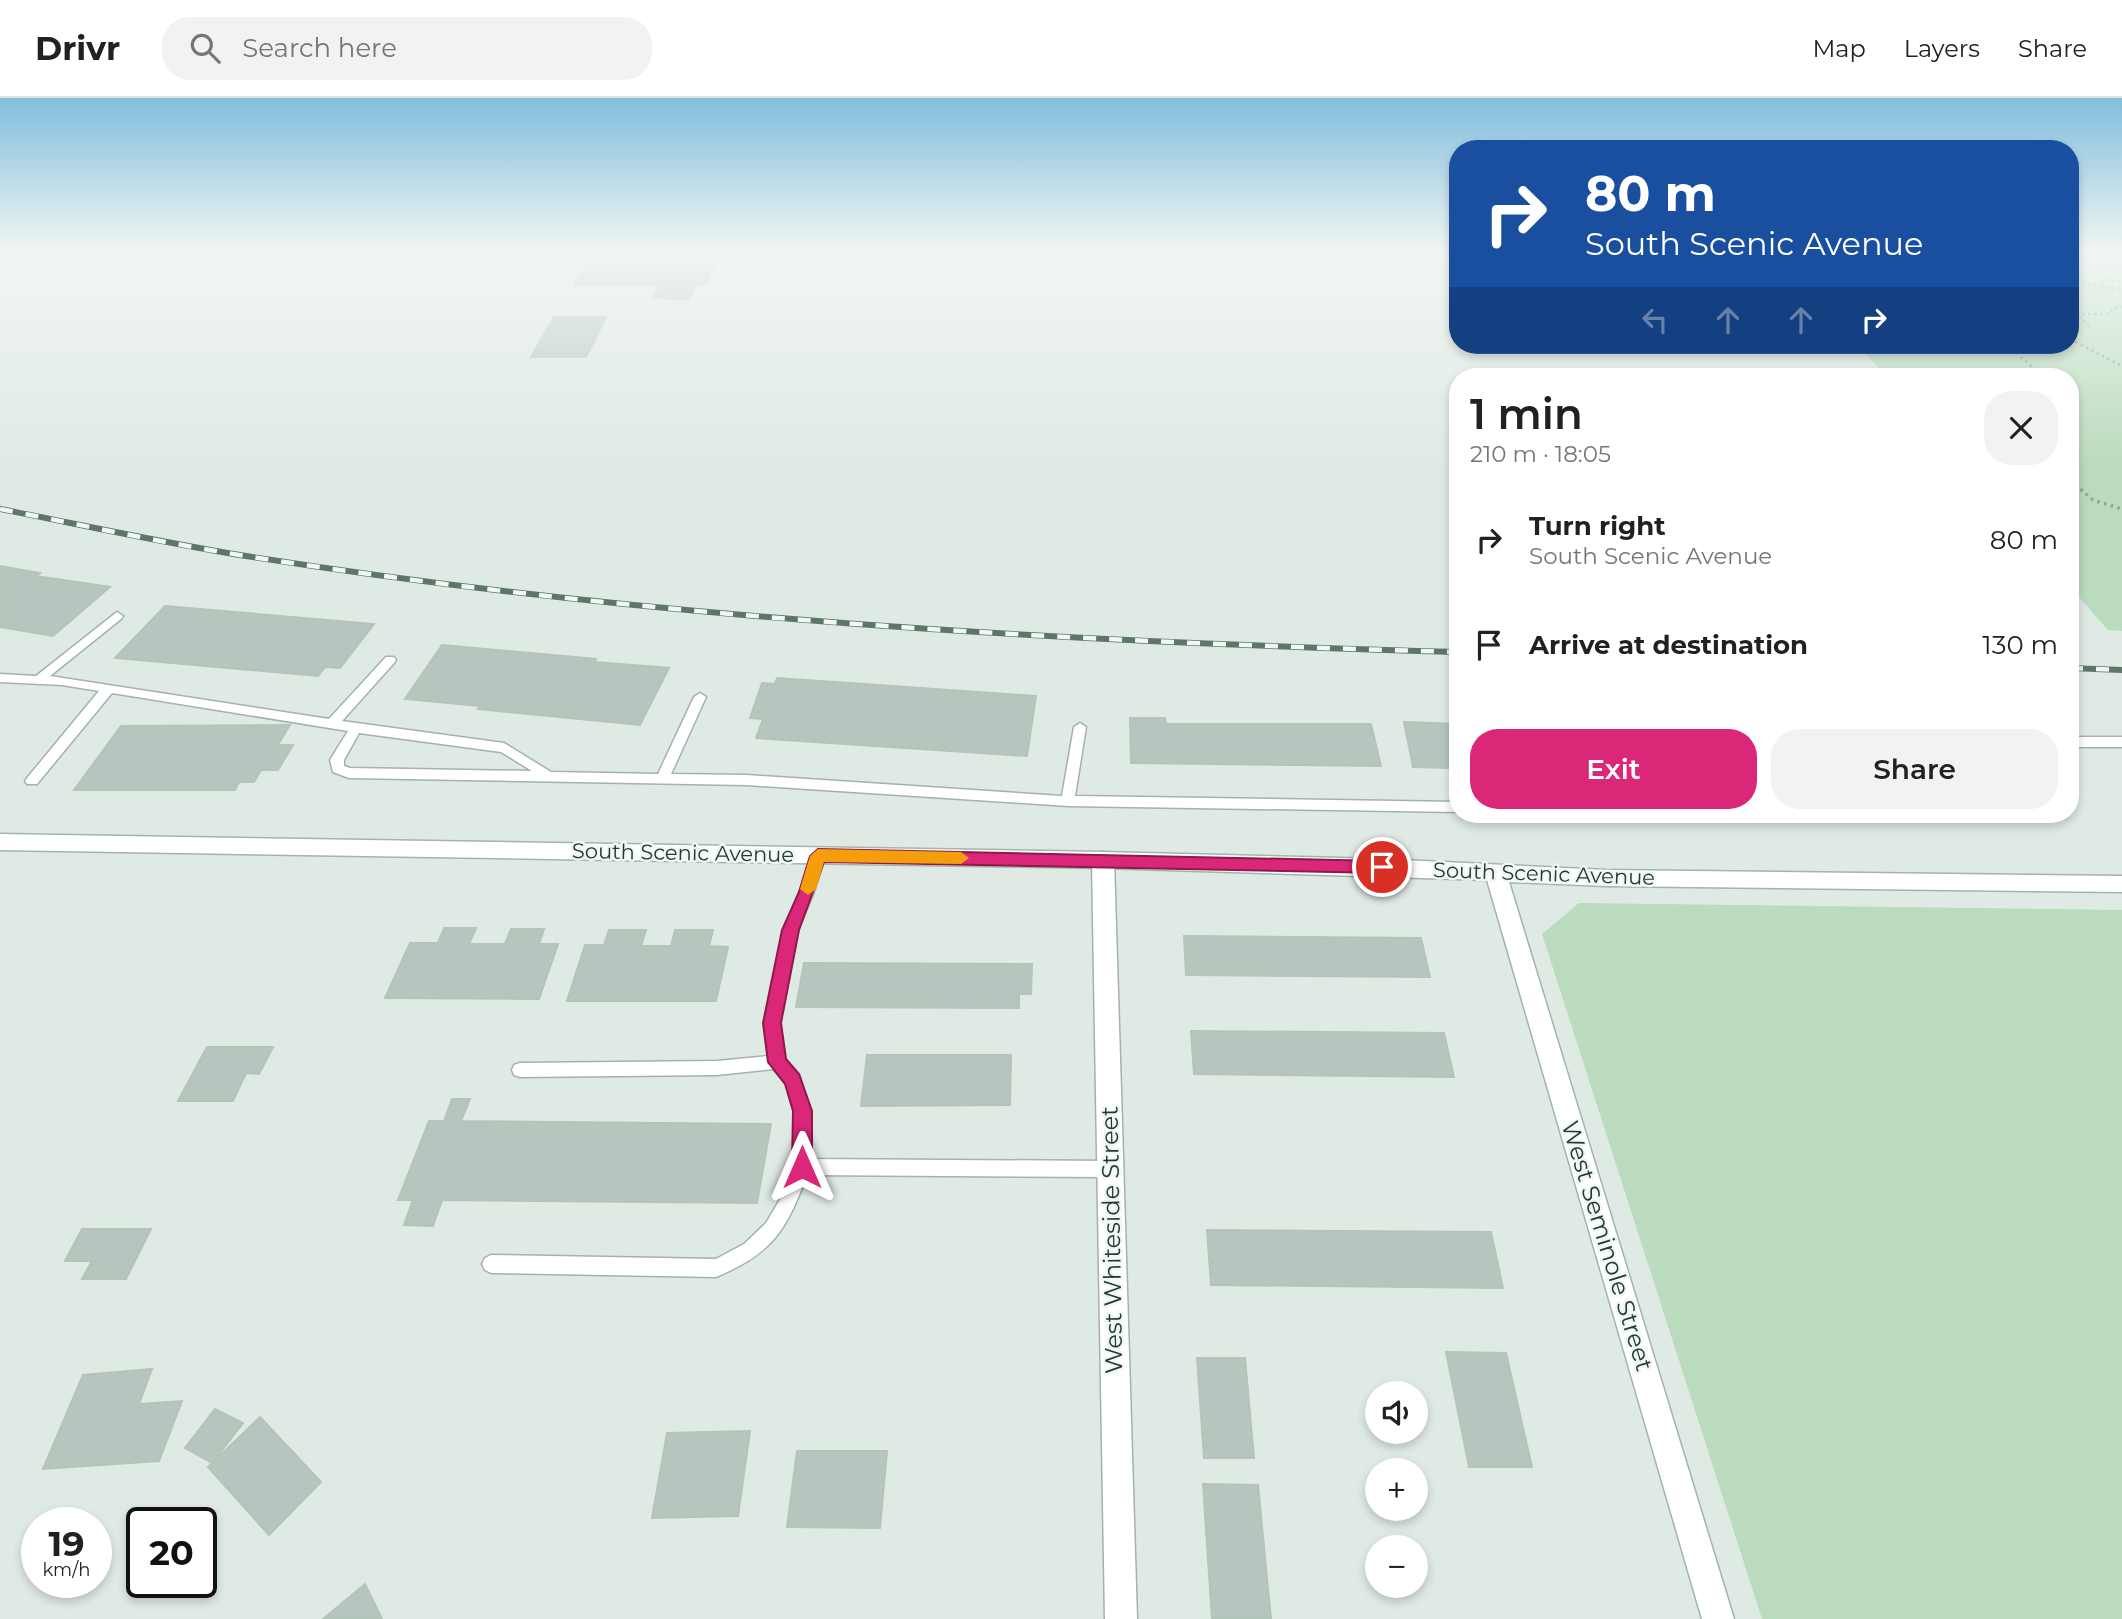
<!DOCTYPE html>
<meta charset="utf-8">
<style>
body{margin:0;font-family:Montserrat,sans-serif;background:#f2f2f2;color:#202124;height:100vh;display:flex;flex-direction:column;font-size:26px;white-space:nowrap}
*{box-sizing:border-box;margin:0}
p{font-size:23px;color:#757577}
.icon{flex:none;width:38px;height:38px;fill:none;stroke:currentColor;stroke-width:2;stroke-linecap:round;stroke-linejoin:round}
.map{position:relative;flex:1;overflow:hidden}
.sheet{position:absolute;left:1449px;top:270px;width:630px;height:455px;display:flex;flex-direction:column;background:#fff;border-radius:28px;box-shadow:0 4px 10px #0003}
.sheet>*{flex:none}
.guide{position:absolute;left:1449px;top:42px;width:630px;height:214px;border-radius:28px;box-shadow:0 4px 10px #0003;background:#1a4fa0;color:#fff;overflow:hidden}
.buttons{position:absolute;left:1365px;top:1283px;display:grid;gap:14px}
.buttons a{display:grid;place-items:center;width:63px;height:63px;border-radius:50%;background:#fff;box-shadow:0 4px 10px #0003;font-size:35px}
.speed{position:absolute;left:21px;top:1409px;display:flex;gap:14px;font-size:35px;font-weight:700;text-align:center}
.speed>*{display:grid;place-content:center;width:91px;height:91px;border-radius:50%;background:#fff;box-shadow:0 4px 10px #0003;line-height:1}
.speed small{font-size:18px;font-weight:400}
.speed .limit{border:4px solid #111;border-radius:10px;background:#fff;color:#111}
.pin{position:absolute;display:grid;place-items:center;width:60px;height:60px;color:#fff;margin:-30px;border:4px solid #fff;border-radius:50%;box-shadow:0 2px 7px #0007}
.me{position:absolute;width:77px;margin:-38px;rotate:0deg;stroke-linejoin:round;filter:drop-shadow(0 0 5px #0008)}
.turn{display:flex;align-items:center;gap:24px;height:147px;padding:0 21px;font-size:32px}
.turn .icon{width:91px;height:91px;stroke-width:2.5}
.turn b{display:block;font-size:49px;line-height:60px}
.lanes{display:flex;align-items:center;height:66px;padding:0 21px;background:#0003;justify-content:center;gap:35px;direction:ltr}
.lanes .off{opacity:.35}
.round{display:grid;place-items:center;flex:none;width:74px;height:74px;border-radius:28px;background:#f2f2f2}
.overview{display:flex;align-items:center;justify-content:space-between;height:119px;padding:0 21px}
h1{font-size:42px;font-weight:600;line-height:52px}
.button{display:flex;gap:14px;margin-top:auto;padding:14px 21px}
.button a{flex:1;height:80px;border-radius:28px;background:#db2777;color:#fff;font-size:28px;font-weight:600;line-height:80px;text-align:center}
.button a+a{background:#f2f2f2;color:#202124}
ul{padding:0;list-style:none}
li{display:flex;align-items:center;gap:21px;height:105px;padding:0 21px}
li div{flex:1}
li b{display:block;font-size:26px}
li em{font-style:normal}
header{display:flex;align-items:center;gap:42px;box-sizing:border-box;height:98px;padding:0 35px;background:#fff;border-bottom:2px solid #e0e0e0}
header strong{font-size:33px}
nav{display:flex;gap:38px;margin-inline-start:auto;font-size:24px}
.search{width:490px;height:63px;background:#f2f2f2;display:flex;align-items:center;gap:18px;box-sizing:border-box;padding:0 24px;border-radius:28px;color:#757577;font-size:26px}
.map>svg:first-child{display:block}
.green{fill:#badbbd}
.building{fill:#b6c5bd;stroke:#b3c4ba;stroke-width:2}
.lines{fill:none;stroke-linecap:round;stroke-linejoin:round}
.lane-casing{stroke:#a3b2aa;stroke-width:3}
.street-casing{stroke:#a3b2aa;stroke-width:3}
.secondary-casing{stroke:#a0b6aa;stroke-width:3}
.path-far1{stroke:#82ad98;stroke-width:2.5;stroke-dasharray:2.5 3.5;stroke-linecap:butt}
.path{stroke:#82ad98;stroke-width:3.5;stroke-dasharray:2.5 4.5;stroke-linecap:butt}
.lane{fill:#fff;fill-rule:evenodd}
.street{fill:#fff;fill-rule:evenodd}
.secondary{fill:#fff;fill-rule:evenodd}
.rail-casing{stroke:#5c766a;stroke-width:6}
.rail{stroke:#f1f7f3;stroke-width:4.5;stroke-dasharray:13;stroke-linecap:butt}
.route{fill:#db2777;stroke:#8e194d;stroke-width:2}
.slow{fill:#f59e0b}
.labels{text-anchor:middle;stroke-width:5;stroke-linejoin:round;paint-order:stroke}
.street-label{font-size:21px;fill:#223a2f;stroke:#f1f7f3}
.near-street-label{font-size:24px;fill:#223a2f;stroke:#f1f7f3}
</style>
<header>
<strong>Drivr</strong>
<div class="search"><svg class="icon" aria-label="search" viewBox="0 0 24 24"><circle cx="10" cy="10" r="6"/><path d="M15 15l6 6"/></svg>Search here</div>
<nav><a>Map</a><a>Layers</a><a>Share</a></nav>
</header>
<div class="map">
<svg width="2122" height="1521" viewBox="0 0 2122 1521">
<rect width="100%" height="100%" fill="#e0eae4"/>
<g class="green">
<polygon points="2070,155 2122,155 2122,533 2108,532 2070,489 2070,278 1885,278 1858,247 2070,247"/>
<polygon points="1579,805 2122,812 2122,1521 1762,1521 1542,836"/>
</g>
<g class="building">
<polygon points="593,155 719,156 705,187 695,187 689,201 653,200 660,187 574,186"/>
<polygon points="852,155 1022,155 1023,165 850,167"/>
<polygon points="554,219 606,219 586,259 531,259"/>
<polygon points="0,468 40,475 36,478 110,489 53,538 0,529"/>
<polygon points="165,508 374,526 340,570 325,569 318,578 115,560"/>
<polygon points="442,547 596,561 595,564 669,570 640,627 478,611 480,608 405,601"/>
<polygon points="777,580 1036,598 1027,658 756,640 763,621 750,620 762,585 775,586"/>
<polygon points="1130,620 1165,620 1166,626 1371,626 1381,668 1131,665"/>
<polygon points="1404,624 1458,626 1458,666 1449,665 1450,670 1413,669"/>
<polygon points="290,627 278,647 293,647 278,672 261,672 254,684 239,684 235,692 74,692 121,628"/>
<polygon points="444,830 476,830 469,846 505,846 511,831 544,831 539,846 558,846 539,901 385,900 410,845 438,845"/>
<polygon points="609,832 646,832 641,848 671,848 675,832 713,832 709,848 728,849 716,903 567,903 585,847 604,847"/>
<polygon points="1184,838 1421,840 1430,879 1186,877"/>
<polygon points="804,865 1032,866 1031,896 1019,896 1019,910 796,909"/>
<polygon points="1191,933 1444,935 1454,979 1194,976"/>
<polygon points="207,949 273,949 259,976 246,975 233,1003 178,1003"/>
<polygon points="867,957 1011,957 1010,1007 861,1008"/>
<polygon points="452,1001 470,1001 461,1023 771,1026 757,1105 442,1102 433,1128 404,1127 413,1102 398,1102 429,1023 444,1023"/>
<polygon points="82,1131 151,1131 126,1181 82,1181 92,1163 65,1163"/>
<polygon points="1207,1132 1491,1134 1503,1190 1211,1187"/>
<polygon points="1446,1254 1506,1255 1532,1369 1469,1369"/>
<polygon points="1197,1260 1245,1260 1254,1360 1204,1360"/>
<polygon points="152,1271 139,1306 182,1303 159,1363 43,1371 83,1277"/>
<polygon points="215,1311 243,1325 212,1365 185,1350"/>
<polygon points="260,1319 321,1384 269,1437 208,1369"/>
<polygon points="750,1333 738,1418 652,1420 667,1335"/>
<polygon points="797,1353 887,1353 880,1430 787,1429"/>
<polygon points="1203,1386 1258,1387 1271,1521 1212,1521"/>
<polygon points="365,1486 382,1521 323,1521"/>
</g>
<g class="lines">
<defs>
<g id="lane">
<path d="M117,514L123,518L121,521L50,578L329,621L386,559H394L396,562L394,565L342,623L504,645L551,674L658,676L694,599L700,595L706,599L671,676L746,677L1062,698L1074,629L1080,625L1086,629L1075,698L1458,704V714L1068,708L746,687L349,680L333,674L330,662L348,633L112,595L37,686H27L25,683L27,680L99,593L62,587L0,584V576L36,578ZM359,635L501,654L532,673L350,670L344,668V662Z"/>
<rect x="2070" y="639" width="52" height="10"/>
<path d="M1947,716H1977C1971,724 1953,724 1947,716Z"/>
<path d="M818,753L823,754L825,758L814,794L798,832L780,925L785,961L799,977L810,1013V1061L1110,1063L1116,1065L1119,1071L1116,1077L1110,1079L807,1077C786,1133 773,1155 716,1179L491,1175L485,1172L482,1166L485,1160L491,1157L716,1161L744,1146L766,1125L782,1098L793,1069L794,1013L786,986L773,971L717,977L520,979L514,977L512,972L514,967L520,965L717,963L768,958L764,925L784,832L800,794L811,758L813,754Z"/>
</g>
<polygon id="street" points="1103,754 1110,756 1114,762 1137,1521 1105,1521 1092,762 1096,756"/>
<polygon id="secondary" points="0,736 1103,754 1382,761 1606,772 2122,778 2122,794 1606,788 1509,784 1734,1521 1702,1521 1487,782 1103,770 0,752"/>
</defs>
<use href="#lane" class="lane-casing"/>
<use href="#street" class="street-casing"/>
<use href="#secondary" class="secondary-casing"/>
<g class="path-far1">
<polyline points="2103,155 2122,161"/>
<polyline points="2070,183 2122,192"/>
<polyline points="2102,187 2106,182 2122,183"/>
<polyline points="2070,210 2090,229"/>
<polyline points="2070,216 2109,216 2114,210 2122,209"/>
<polyline points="2070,241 2122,268"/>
<polyline points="2007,247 2043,278"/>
<polyline points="2070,319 2070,324"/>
</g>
<polyline class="path" points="2070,382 2093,402 2122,411"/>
<use href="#lane" class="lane"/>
<use href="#street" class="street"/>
<use href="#secondary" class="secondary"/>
<defs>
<g id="rail">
<path d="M0,411C82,427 164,445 246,458C648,521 1052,543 1458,554"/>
<polyline points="2070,570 2122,572"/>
</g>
</defs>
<use href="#rail" class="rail-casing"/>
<use href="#rail" class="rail"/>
</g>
<linearGradient id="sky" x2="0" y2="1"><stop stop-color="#82bedd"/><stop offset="0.42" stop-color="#f1f6f3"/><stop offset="1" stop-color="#f1f6f3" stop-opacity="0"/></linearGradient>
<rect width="2122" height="368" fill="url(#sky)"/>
<polygon class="route" points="818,751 1382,763 1390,769 1382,775 824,764 799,832 781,925 786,961 799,976 812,1013 812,1069 809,1076 802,1078 795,1076 792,1069 793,1013 785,986 768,964 763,925 782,832 799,794 810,758"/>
<polygon class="slow" points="818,751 961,754 969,760 961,766 824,764 816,791 808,797 800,791 810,758"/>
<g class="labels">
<g class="street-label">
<text transform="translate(683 755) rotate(1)" y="7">South Scenic Avenue</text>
<text transform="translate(1544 776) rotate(2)" y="7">South Scenic Avenue</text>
</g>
<g class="near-street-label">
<text transform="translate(1112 1142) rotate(-91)" y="8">West Whiteside Street</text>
<text transform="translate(1607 1148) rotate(73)" y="8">West Seminole Street</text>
</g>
</g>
</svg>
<div class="buttons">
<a><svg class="icon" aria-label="sound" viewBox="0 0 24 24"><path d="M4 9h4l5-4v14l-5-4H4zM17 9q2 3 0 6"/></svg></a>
<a>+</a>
<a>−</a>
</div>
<div class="speed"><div>19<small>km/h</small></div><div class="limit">20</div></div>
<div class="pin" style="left:1382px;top:769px;background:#d93025"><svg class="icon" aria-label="arrive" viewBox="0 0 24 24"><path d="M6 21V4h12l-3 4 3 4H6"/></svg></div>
<svg class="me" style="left:802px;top:1069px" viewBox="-20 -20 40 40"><path d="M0-17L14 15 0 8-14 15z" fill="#db2777" stroke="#fff" stroke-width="4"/></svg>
<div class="guide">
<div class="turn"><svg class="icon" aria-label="right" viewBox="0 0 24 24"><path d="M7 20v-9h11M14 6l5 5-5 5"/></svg><div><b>80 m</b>South Scenic Avenue</div></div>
<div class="lanes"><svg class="icon off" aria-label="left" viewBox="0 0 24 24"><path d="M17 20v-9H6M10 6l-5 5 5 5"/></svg><svg class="icon off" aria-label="ahead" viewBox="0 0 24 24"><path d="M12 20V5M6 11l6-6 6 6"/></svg><svg class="icon off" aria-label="ahead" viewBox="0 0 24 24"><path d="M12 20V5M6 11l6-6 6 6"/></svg><svg class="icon" aria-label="right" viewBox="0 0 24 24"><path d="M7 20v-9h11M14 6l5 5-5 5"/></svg></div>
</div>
<section class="sheet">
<div class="overview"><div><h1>1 min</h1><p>210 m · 18:05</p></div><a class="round"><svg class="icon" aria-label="close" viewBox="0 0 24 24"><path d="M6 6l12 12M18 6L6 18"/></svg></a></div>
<ul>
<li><svg class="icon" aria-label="right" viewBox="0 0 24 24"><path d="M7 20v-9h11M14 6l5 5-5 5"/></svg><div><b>Turn right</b><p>South Scenic Avenue</p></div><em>80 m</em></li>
<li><svg class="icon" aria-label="arrive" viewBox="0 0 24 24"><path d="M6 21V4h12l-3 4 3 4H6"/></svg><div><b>Arrive at destination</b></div><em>130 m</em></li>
</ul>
<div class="button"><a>Exit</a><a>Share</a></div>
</section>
</div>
